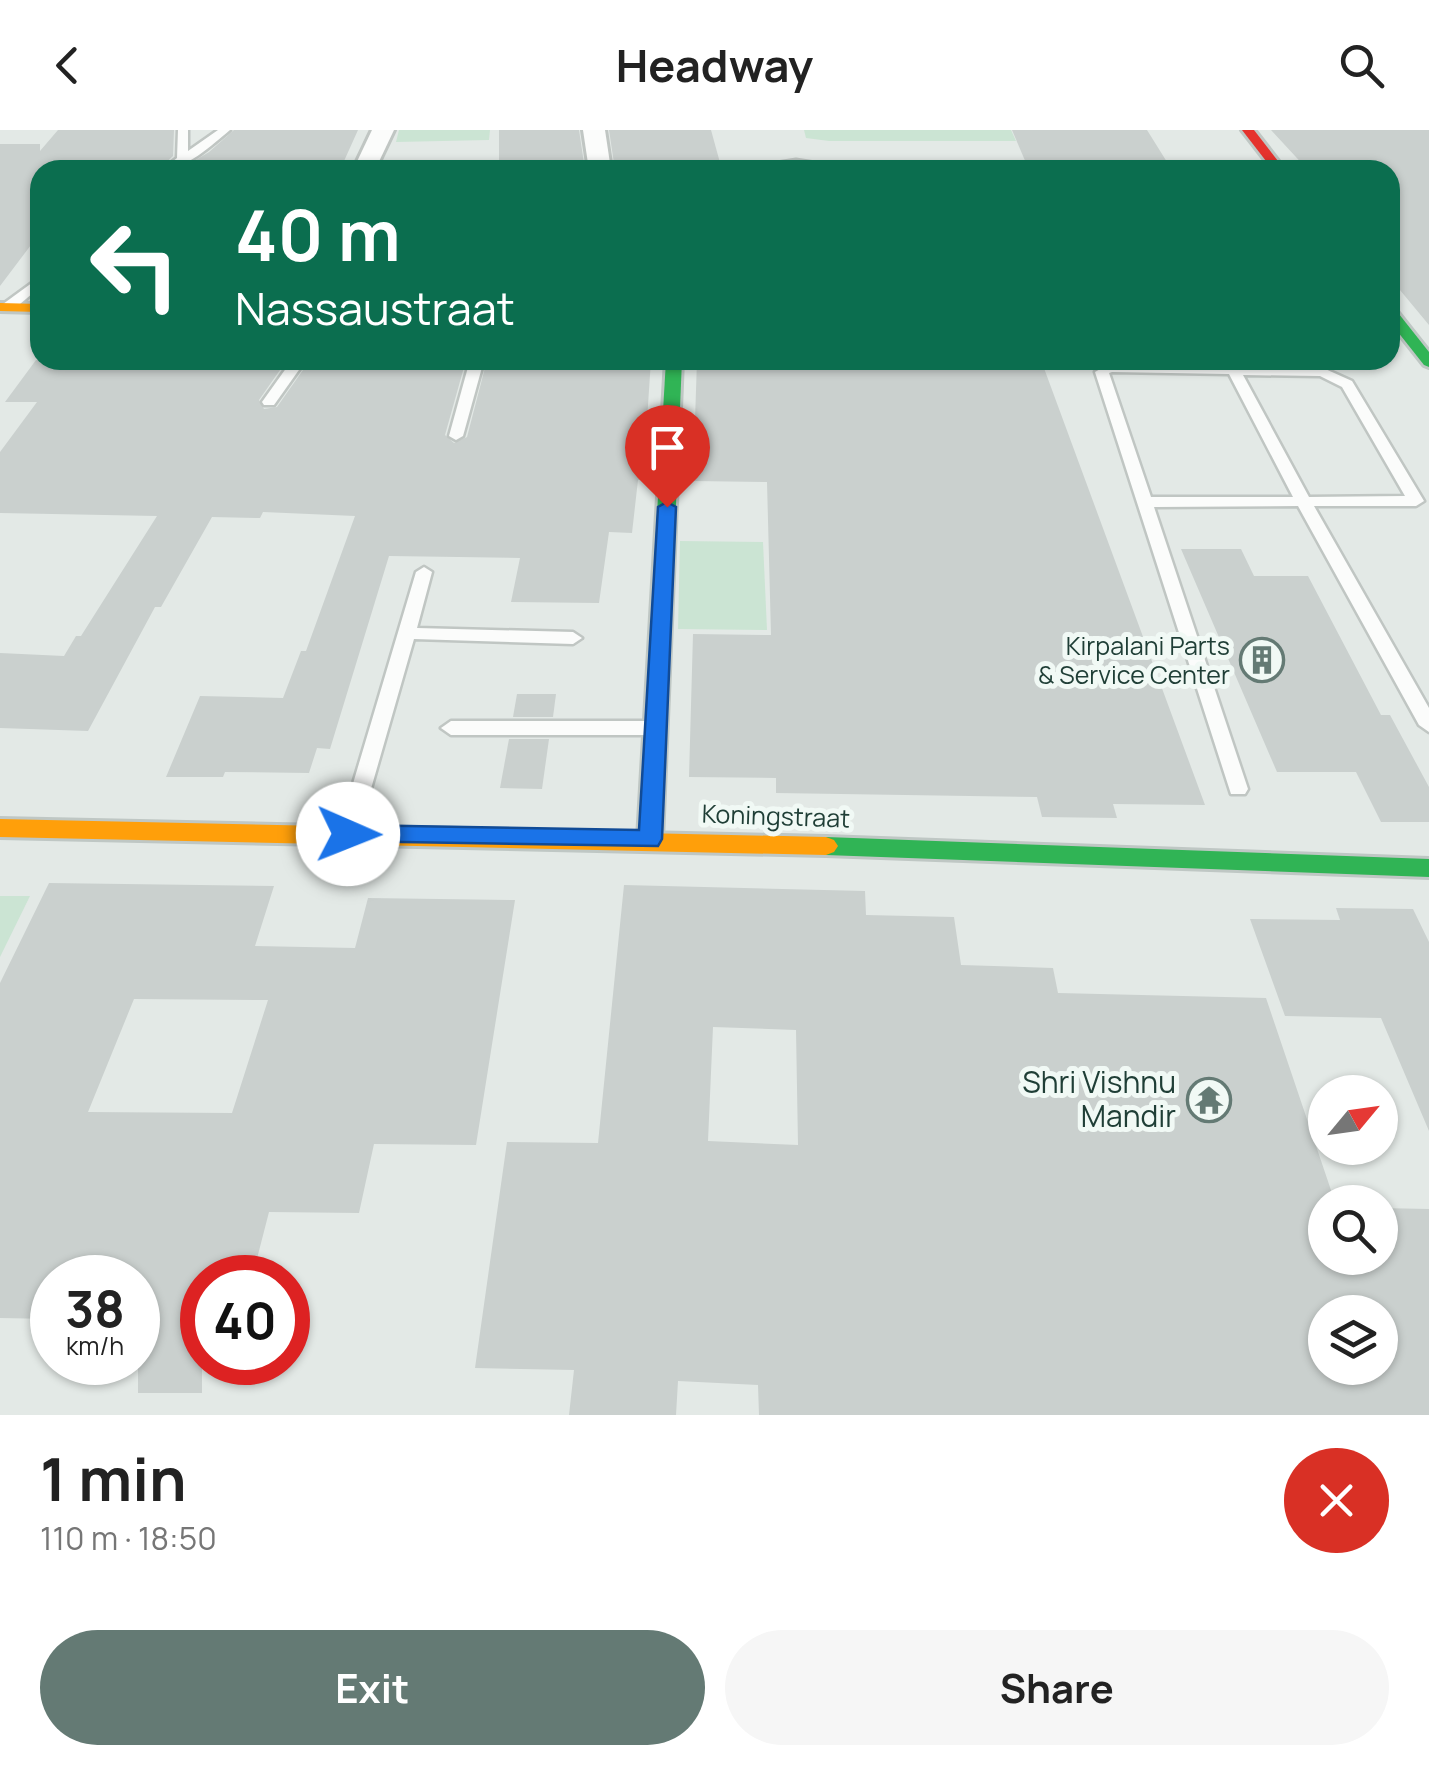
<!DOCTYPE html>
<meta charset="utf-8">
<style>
body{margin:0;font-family:Manrope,sans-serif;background:#f6f6f6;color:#222;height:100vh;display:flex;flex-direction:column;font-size:38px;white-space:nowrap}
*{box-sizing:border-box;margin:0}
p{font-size:32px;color:#767676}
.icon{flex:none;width:55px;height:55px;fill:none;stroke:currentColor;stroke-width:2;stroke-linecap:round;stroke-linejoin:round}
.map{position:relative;height:1285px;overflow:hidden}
.drawer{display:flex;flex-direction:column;background:#fff;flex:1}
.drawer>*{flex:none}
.top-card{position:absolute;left:30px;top:30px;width:1370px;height:210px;border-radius:30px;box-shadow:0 2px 8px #0004;background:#0b6e4f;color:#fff;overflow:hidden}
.needle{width:65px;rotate:61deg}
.controls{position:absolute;left:1308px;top:945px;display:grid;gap:20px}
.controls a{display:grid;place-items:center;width:90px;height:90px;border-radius:50%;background:#fff;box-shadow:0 2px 8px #0004;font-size:50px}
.speed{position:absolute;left:30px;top:1125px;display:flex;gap:20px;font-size:50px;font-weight:700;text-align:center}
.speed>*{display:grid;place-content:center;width:130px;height:130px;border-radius:50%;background:#fff;box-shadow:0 2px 8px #0004;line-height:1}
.speed small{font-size:25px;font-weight:400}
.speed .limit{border:15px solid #d22;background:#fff;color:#111}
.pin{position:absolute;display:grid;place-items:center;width:85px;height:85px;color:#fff;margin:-102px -42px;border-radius:50% 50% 50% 0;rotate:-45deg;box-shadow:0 0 10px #0007}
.pin .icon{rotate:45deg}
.me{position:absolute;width:110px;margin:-55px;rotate:91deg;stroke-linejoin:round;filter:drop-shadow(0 0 8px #0008)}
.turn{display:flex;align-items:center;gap:35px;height:210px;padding:0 40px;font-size:45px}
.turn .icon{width:130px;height:130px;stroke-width:2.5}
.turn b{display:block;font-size:70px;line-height:85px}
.round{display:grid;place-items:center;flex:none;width:105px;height:105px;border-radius:52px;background:#f6f6f6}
.headline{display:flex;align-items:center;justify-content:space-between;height:170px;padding:0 40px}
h1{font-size:60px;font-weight:700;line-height:75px}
.primary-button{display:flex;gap:20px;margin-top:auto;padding:20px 40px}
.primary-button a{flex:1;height:115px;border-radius:60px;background:#647a74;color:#fff;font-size:40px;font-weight:700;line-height:115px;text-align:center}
.primary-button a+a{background:#f6f6f6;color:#222}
header{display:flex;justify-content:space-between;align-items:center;height:130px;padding:0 40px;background:#fff;font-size:45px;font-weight:700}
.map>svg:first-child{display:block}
.green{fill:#cbe4d3}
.building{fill:#cad0ce;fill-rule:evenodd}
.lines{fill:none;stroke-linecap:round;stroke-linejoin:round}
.lane-casing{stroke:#c0c6c3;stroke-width:5}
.street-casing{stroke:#c0c6c3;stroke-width:6}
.fast-casing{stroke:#bfc7c4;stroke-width:6}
.slow-casing{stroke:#bfc7c4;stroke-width:6}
.jam-casing{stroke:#bfc7c4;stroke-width:6}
.lane{fill:#fbfcfb;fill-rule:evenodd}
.street{fill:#fbfcfb;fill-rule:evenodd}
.fast{fill:#30b455;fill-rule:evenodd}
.slow{fill:#ff9f0a;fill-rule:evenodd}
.jam{fill:#e5322d;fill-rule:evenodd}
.route{fill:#1a73e8;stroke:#114b97;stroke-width:2.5}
.labels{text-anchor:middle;stroke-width:10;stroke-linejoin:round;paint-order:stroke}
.poi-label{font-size:25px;fill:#1f3e36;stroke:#f1f9f5;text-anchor:end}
.street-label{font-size:25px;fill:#1f3e36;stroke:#f1f9f5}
.near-poi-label{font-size:30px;fill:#1f3e36;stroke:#f1f9f5;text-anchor:end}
</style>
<header><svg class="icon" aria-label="back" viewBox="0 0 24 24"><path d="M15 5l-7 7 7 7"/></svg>Headway<svg class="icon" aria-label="search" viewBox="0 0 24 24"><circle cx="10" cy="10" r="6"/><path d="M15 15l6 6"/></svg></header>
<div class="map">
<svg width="1429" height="1285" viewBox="0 0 1429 1285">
<rect width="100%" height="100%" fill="#e3e9e6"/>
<g class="green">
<polygon points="399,0 490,0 489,10 396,12"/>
<polygon points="804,0 1011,0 1016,11 829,11 806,8"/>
<polygon points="680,411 763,412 767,500 678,499"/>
<polygon points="0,766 30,766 0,827"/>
</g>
<g class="building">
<polygon points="58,0 174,0 173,26 158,40 40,40 40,103 0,156 0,14 40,14 40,21"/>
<polygon points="234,0 358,0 340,40 179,40 209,22"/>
<polygon points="499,0 579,0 585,40 499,40"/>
<polygon points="609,0 711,0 722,40 615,40"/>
<polygon points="1012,0 1147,0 1172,40 1029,40"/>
<polygon points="1271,0 1429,0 1429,195 1390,148 1390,40 1308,40"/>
<polygon points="36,230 287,230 259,270 264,279 277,277 310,230 466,230 445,305 454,313 467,307 487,230 651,230 643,350 638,350 632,403 609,402 599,473 511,472 520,428 389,426 330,619 317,618 309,643 225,642 223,647 166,647 200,566 283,568 301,521 306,521 355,386 263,382 260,388 212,387 161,477 155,477 88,601 0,598 0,523 64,526 76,506 81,506 157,386 0,383 0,322 37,272 5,272"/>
<polygon points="697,230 1041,230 1205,675 1113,674 1117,688 1042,687 1037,667 776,663 776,648 689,647 693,504 771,505 767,352 693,351"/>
<polygon points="1181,419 1241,419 1254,446 1308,446 1381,585 1390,585 1429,657 1429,692 1381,692 1356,642 1277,642"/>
<polygon points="517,564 556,564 553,587 513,587"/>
<polygon points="509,609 549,609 542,659 500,658"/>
<path d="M49,753L274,756L255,816L355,818L368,768L515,770L476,1015L374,1014L359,1083L269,1082L252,1148H202V1263H138V1148H52V1189L0,1188V853ZM134,869L268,870L232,983L88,982Z"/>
<path d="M624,755L865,761L866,785L954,787L961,835L1053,838L1058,863L1266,868L1335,1072H1325V1128H1380V1078L1429,1079V1285H759L758,1255L678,1251L676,1285H569L574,1240L475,1238L507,1012L598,1013ZM713,897L796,900L798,1015L708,1011ZM1325,1182H1380V1238H1325Z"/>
<polygon points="1336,778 1413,779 1429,812 1429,1001 1381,888 1285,886 1250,789 1340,790"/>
</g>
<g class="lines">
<defs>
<g id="lane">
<path d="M178,0H188V21L218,0H230C212,15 185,40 162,40L177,28Z"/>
<polygon points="796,30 815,33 829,40 796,37 764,40 777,33"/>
<polygon points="40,147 40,157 13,180 3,180 3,174"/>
<polygon points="292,230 306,230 274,275 264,275 262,272"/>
<polygon points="470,230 484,230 463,306 456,310 449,306"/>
<path d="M1109,234L1323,238L1352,251L1424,371L1416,376H1314L1429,578V602L1419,595L1298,376L1154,377L1248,659L1245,664H1231L1095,242ZM1112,242L1229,244L1293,367H1151L1109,243ZM1243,245L1320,246L1342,257L1405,366L1309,367Z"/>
<polygon points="424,437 432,442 417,498 573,502 582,508 573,514 414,509 358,704 355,710 341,710 338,704 416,442"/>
<polygon points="451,591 654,591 664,598 654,605 451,605 441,598"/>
</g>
<g id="street">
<polygon points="372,0 394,0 375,40 353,40"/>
<polygon points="583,0 605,0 611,40 589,40"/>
</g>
<g id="fast">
<polygon points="1390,178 1395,179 1429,222 1429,237 1424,235 1390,192"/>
<polygon points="666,230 682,230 662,709 658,715 642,715 638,709"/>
<polygon points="826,707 1429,729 1429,747 826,725 818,722 814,716 818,710"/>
</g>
<g id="slow">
<polygon points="0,173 40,174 40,182 0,181"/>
<polygon points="0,689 826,707 834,710 838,716 834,722 826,725 0,707"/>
</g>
<polygon id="jam" points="1242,0 1254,0 1285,40 1273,40"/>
</defs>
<use href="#lane" class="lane-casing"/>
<use href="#street" class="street-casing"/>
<use href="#fast" class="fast-casing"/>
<use href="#slow" class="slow-casing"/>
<use href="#jam" class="jam-casing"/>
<use href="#lane" class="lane"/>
<use href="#street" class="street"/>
<use href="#fast" class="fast"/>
<use href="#slow" class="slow"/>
<use href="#jam" class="jam"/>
</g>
<polygon class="route" points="667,372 676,377 662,709 658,716 340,711 336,704 348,695 639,700 658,377"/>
<defs>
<symbol id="building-ring" viewBox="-11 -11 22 22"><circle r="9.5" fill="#f1f9f5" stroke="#647a74" stroke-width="1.5"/><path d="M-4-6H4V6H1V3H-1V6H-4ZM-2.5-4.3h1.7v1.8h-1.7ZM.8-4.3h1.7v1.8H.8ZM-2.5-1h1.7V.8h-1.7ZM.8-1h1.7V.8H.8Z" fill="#647a74"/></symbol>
<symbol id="temple-ring" viewBox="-11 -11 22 22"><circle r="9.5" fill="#f1f9f5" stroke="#647a74" stroke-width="1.5"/><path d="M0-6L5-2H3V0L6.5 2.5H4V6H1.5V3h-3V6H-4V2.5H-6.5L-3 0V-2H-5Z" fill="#647a74"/></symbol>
</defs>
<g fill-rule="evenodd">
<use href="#building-ring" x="1237" y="505" width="50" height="50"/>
<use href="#temple-ring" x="1184" y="945" width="50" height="50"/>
</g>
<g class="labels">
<g class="poi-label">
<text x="1230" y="525">Kirpalani Parts<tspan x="1230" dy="29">&amp; Service Center</tspan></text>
</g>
<g class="street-label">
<text transform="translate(776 686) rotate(2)" y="9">Koningstraat</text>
</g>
<g class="near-poi-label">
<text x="1176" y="963">Shri Vishnu<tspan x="1176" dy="34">Mandir</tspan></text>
</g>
</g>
</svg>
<div class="controls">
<a><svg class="needle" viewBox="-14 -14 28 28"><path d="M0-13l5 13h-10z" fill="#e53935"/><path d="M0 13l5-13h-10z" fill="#767676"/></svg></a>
<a><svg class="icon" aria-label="search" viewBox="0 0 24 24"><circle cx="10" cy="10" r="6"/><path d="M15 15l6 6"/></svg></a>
<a><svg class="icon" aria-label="layers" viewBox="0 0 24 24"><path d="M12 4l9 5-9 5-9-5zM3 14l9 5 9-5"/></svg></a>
</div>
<div class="speed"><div>38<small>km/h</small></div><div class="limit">40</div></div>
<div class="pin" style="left:667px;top:377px;background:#d93025"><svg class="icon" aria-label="arrive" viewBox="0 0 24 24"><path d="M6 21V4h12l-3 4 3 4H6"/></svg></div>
<svg class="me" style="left:348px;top:704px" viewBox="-20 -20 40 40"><circle r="19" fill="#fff"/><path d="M0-13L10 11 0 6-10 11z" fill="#1a73e8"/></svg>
<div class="top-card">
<div class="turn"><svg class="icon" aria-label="left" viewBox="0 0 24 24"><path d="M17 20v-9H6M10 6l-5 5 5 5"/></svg><div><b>40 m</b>Nassaustraat</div></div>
</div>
</div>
<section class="drawer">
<div class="headline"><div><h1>1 min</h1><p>110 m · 18:50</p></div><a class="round" style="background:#d93025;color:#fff"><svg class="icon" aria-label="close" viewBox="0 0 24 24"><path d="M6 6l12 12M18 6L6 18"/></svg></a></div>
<div class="primary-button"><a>Exit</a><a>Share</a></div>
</section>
